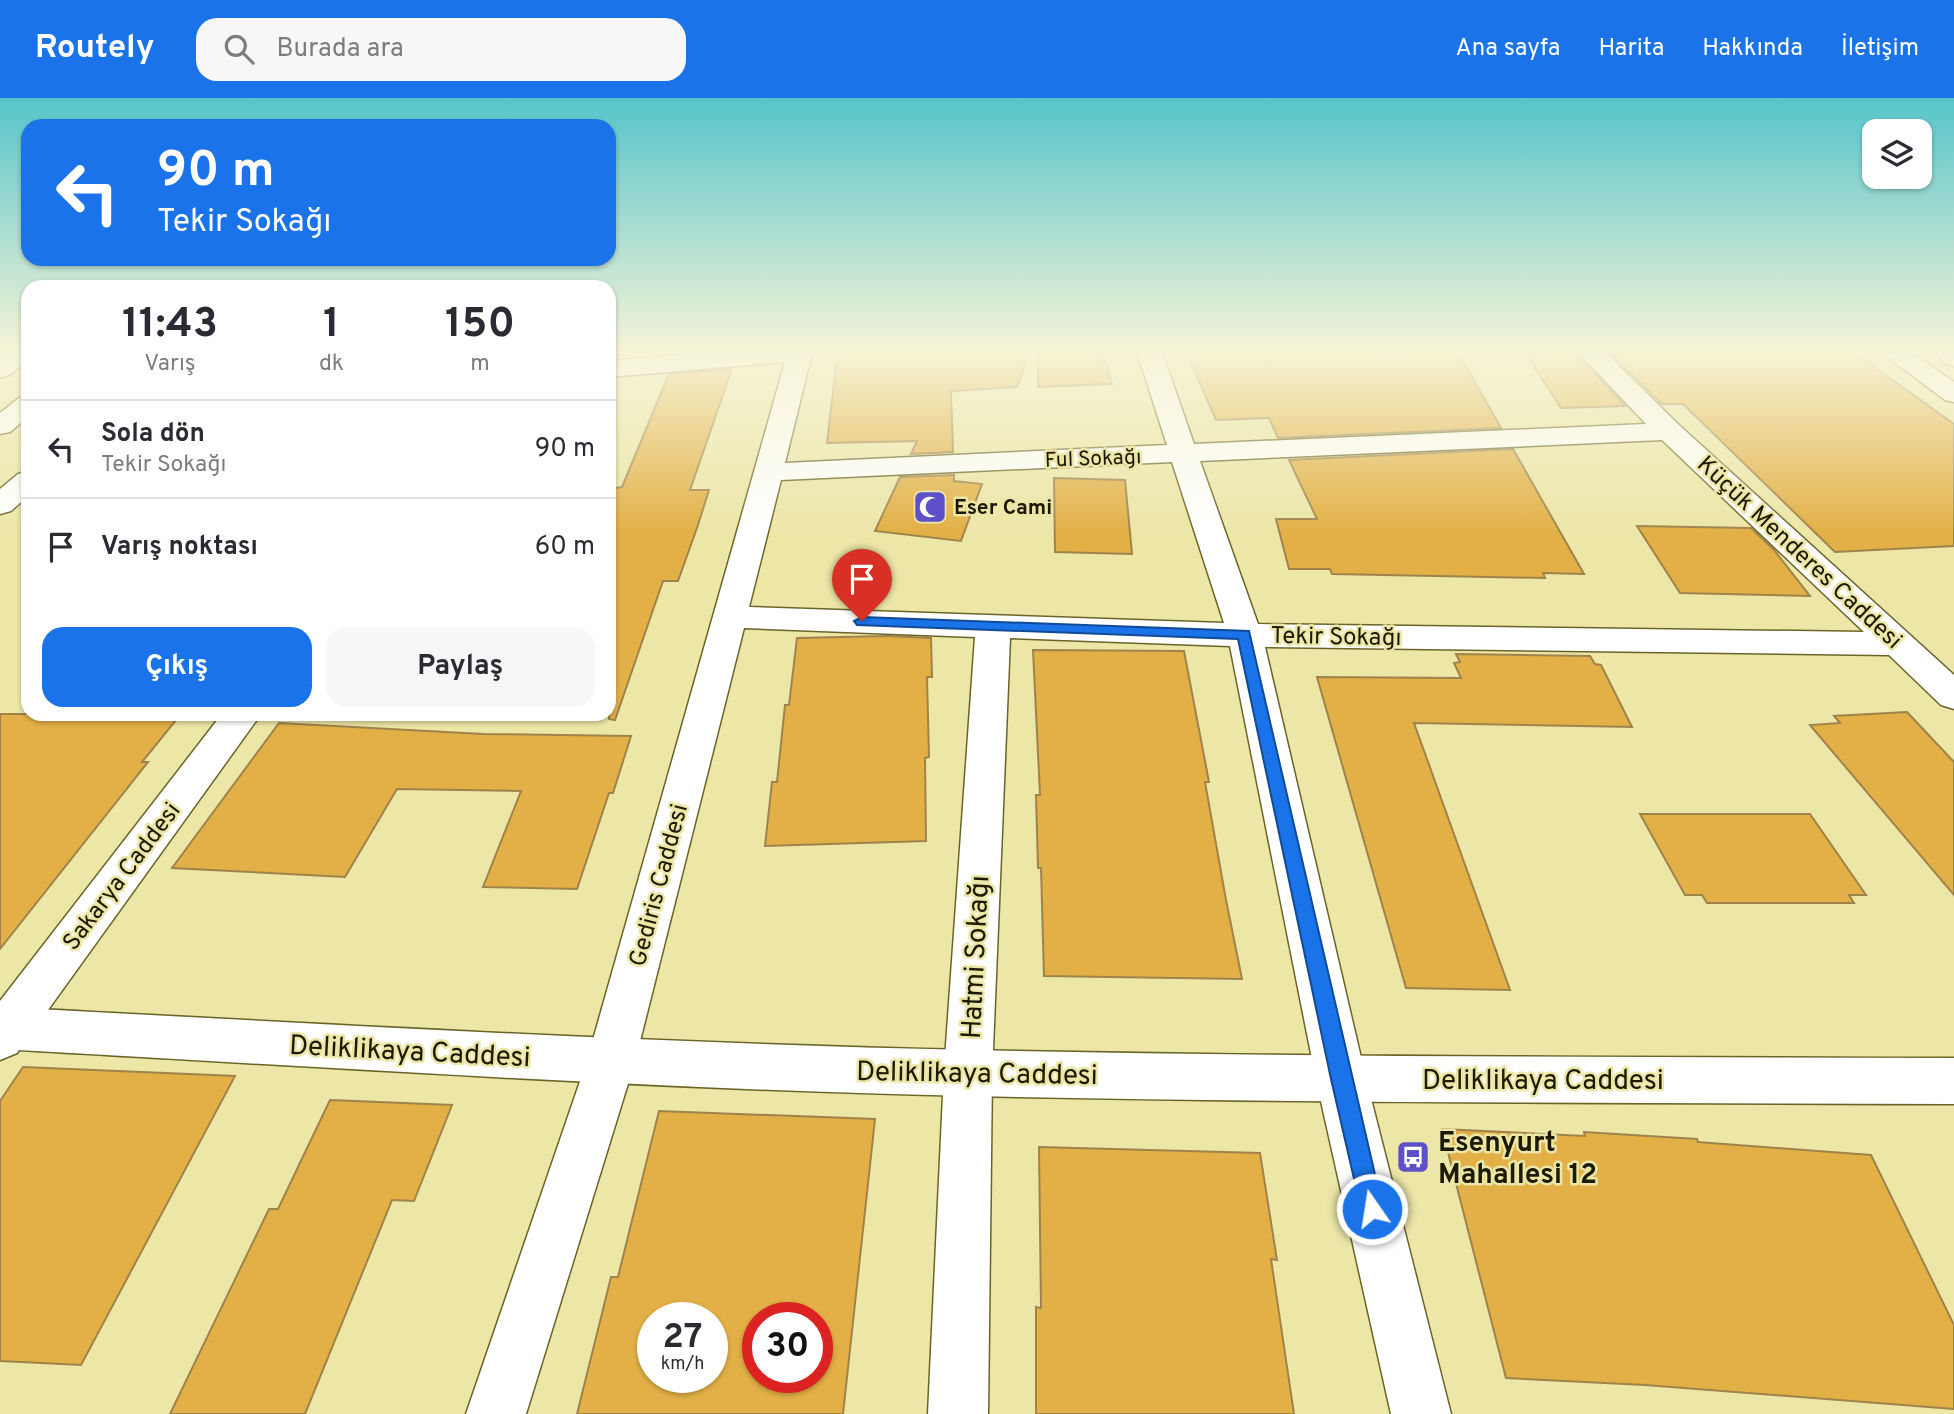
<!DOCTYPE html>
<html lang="tr">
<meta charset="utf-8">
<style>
body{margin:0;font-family:Overpass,sans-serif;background:#f7f7f7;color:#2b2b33;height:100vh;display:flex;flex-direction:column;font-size:26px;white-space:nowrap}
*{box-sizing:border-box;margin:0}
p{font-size:23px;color:#7c7c81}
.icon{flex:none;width:38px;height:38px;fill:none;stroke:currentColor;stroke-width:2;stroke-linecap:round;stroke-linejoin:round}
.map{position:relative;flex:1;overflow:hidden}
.panel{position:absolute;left:21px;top:182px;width:595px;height:441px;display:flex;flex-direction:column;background:#fff;border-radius:21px;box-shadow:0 2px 5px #0004}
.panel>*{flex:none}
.banner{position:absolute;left:21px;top:21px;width:595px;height:147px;border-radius:21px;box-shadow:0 2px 5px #0004;background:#1a73e8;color:#fff;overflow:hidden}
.tools{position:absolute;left:1862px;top:21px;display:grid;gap:14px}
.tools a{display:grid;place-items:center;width:70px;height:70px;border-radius:14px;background:#fff;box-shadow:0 2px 5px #0004;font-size:35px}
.speed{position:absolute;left:637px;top:1204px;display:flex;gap:14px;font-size:35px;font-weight:700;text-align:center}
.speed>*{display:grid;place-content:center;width:91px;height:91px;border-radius:50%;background:#fff;box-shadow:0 2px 5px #0004;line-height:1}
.speed small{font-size:18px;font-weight:400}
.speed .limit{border:10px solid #d22;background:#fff;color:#111}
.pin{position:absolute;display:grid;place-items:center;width:60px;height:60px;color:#fff;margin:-72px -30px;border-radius:50% 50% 50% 0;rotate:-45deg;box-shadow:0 0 7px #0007}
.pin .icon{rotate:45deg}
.me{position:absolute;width:77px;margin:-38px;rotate:347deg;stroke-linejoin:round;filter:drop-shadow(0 0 5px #0008)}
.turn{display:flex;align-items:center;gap:24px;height:147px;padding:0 21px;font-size:32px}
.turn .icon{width:91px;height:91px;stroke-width:2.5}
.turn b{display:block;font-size:49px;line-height:60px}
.eta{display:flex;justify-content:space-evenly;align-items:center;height:119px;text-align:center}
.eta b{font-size:42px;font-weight:700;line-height:49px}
.action{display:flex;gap:14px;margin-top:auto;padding:14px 21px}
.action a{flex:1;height:80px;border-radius:21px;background:#1a73e8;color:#fff;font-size:28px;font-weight:700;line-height:80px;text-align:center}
.action a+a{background:#f7f7f7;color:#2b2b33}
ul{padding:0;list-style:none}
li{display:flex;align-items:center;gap:21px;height:98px;padding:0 21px;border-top:2px solid #e1e1e2}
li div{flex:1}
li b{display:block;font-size:26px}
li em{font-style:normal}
header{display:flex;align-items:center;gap:42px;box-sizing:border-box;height:98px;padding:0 35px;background:#1a73e8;color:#fff}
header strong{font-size:33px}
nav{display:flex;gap:38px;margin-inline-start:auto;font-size:24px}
.search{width:490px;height:63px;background:#f7f7f7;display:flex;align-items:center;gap:18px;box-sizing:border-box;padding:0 24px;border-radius:21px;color:#7c7c81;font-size:26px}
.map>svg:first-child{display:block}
.building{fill:#e2b046;stroke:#9f834b;stroke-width:2;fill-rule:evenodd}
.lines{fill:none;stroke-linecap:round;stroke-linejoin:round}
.minor-casing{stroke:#6b6428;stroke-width:3}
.tertiary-casing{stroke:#6b6428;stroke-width:3}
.trunk-casing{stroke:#6b6428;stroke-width:3}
.minor{fill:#fff;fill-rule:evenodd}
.tertiary{fill:#fff;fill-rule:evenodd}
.trunk{fill:#fff;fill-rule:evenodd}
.route{fill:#1a73e8;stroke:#114b97;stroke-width:2}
.labels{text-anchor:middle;stroke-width:5;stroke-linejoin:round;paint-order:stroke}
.far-street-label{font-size:21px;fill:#1d1a02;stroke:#ece6a7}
.far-poi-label{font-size:21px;font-weight:bold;fill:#1d1a02;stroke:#ece6a7;text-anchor:start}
.street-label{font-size:24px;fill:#1d1a02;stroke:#ece6a7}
.near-street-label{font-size:28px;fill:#1d1a02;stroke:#ece6a7}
.near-poi-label{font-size:28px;font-weight:bold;fill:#1d1a02;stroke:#ece6a7;text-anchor:start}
</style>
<header>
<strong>Routely</strong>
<div class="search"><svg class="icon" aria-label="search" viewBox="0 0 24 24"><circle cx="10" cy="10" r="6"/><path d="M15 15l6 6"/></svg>Burada ara</div>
<nav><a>Ana sayfa</a><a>Harita</a><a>Hakkında</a><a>İletişim</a></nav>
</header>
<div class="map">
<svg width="1954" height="1316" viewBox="0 0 1954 1316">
<rect width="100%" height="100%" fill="#ece6a7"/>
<g class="building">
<polygon points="838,251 1031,251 1017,289 951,293 953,354 911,356 917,343 827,345"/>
<polygon points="1038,251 1101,251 1112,286 1038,289"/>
<polygon points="1185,251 1382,251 1382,255 1456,251 1501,330 1278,340 1269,320 1216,322"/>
<polygon points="1849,251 1954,326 1954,448 1835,454 1683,306 1662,306 1607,252"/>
<polygon points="1574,253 1625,308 1561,310 1525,255"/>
<polygon points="732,271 690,392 709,392 698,427 678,483 663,483 615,622 609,621 609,391 622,389 669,276"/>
<polygon points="1513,351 1584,476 1543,475 1545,480 1332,476 1330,471 1289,471 1276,421 1317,421 1289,362"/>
<polygon points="954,377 954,383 982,386 961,443 875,433 900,379"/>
<polygon points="1054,380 1125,382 1132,456 1055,454"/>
<polygon points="1637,428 1751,430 1774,452 1810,498 1680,495"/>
<polygon points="888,538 931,540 932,579 927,579 929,659 925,660 926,743 765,748 772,684 777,684 785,607 789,607 797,540"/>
<polygon points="1033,552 1184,553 1209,684 1205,684 1226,802 1242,881 1044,878 1041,770 1038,770 1036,697 1040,697"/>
<polygon points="1456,556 1590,558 1595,566 1601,567 1632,629 1414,625 1510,892 1406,890 1317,579 1461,580 1454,565 1460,564"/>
<polygon points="1907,614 1954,664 1954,797 1810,627 1840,625 1834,618"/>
<polygon points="0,616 181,616 142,664 148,664 0,851"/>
<polygon points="279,625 483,636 631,638 613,695 609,695 577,791 483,789 521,693 397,691 345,779 172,770"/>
<polygon points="1640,716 1810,716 1866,797 1849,797 1854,805 1707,805 1702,797 1685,797"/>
<polygon points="23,969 235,978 81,1267 0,1263 0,1003"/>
<polygon points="330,1002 452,1007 414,1103 392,1102 305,1316 170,1316 269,1111 278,1111"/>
<path d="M659,1013L875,1021L843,1316H577L611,1179H618ZM653,1220H712V1279H653ZM758,1220H817V1279H758Z"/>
<polygon points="1442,1031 1585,1038 1584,1034 1697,1041 1698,1044 1871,1057 1954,1227 1954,1311 1645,1287 1506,1280"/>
<polygon points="1039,1049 1260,1055 1277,1162 1271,1161 1294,1316 1036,1316 1036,1209 1041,1210"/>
</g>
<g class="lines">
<defs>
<g id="minor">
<polygon points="11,251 28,251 28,263 9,277 0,280 0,260"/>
<path d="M754,251H813L785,365L1167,347L1136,251H1161L1194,346L1646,326L1575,251H1602L1679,327L1954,577V611L1941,607L1889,557L1265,549L1366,981L1451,1316H1391L1316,981L1230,548L1010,540L992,975L988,1316H928L944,975L975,539L744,530L635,963L526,1316H466L587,963L785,264L609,279V263ZM1662,342L1864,534L1258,526L1200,363ZM1172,364L1224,525L749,509L781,382Z"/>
<polygon points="222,616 261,616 17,955 0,962 0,903"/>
</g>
<g id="tertiary">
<polygon points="1877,251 1906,251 1954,284 1954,304 1945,302"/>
<polygon points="1929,251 1954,251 1954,268 1945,265"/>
<path d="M0,909C324,926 647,945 972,952C1299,959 1627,959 1954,960V1006C1626,1005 1299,1005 972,998C647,991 324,969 0,951Z"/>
</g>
<g id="trunk">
<polygon points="28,298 28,319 10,334 0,336 0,315 19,300"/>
<polygon points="28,373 28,398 11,413 0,416 0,391 18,376"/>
</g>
</defs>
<use href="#minor" class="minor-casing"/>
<use href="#tertiary" class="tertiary-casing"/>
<use href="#trunk" class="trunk-casing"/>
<use href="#minor" class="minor"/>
<use href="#tertiary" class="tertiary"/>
<use href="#trunk" class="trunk"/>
</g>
<linearGradient id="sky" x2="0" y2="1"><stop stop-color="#56c4ca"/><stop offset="0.58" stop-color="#f6f4d7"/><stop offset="1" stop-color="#f6f4d7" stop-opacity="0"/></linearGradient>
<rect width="1954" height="436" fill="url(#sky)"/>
<polygon class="route" points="862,519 1249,533 1383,1111 1380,1119 1372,1122 1364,1119 1361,1111 1331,981 1238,541 857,527 854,523"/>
<defs>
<symbol id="mosque-square" viewBox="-11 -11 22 22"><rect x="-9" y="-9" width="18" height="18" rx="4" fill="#5e50c8" stroke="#ece6a7"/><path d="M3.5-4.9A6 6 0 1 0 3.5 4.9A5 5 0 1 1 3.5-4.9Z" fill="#fff"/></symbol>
<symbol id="bus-square" viewBox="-11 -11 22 22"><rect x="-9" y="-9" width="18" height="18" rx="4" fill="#5e50c8" stroke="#ece6a7"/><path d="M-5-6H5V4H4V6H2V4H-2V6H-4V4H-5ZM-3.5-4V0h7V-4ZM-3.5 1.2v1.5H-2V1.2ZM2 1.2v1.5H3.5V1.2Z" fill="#fff"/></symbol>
</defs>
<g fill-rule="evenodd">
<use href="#mosque-square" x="911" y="390" width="38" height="38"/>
<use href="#bus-square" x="1394" y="1040" width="38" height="38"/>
</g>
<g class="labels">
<g class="far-street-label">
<text transform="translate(1093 360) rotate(-2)" y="7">Ful Sokağı</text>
</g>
<g class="far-poi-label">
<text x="954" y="416">Eser Cami</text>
</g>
<g class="street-label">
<text transform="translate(1800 454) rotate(43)" y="8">Küçük Menderes Caddesi</text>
<text transform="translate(1336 538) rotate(1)" y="8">Tekir Sokağı</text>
<text transform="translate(121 778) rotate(-53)" y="8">Sakarya Caddesi</text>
<text transform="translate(658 787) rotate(-75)" y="8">Gediris Caddesi</text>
</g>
<g class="near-street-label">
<text transform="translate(974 859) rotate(-87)" y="10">Hatmi Sokağı</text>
<text transform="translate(410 952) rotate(3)" y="10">Deliklikaya Caddesi</text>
<text transform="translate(977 974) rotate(1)" y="10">Deliklikaya Caddesi</text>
<text x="1543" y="991">Deliklikaya Caddesi</text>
</g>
<g class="near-poi-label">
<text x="1438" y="1053">Esenyurt<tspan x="1438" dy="32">Mahallesi 12</tspan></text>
</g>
</g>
</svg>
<div class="tools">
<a><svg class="icon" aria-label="layers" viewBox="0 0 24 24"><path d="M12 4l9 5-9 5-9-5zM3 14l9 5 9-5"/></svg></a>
</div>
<div class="speed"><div>27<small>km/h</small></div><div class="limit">30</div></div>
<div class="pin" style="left:862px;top:523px;background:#d93025"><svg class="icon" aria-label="arrive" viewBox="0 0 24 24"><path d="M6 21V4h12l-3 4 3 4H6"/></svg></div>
<svg class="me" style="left:1372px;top:1111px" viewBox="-20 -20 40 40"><circle r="17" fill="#1a73e8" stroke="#fff" stroke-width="3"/><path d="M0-11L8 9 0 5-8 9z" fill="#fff"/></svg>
<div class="banner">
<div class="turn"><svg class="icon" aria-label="left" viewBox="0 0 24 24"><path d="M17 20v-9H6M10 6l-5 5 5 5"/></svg><div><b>90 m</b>Tekir Sokağı</div></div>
</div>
<section class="panel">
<div class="eta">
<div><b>11:43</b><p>Varış</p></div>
<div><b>1</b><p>dk</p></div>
<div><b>150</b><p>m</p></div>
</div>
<ul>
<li><svg class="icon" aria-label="left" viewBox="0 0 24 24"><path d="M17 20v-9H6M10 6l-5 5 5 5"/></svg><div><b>Sola dön</b><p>Tekir Sokağı</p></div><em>90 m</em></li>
<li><svg class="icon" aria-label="arrive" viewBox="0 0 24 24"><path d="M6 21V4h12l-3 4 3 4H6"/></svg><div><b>Varış noktası</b></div><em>60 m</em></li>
</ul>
<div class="action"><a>Çıkış</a><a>Paylaş</a></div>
</section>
</div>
